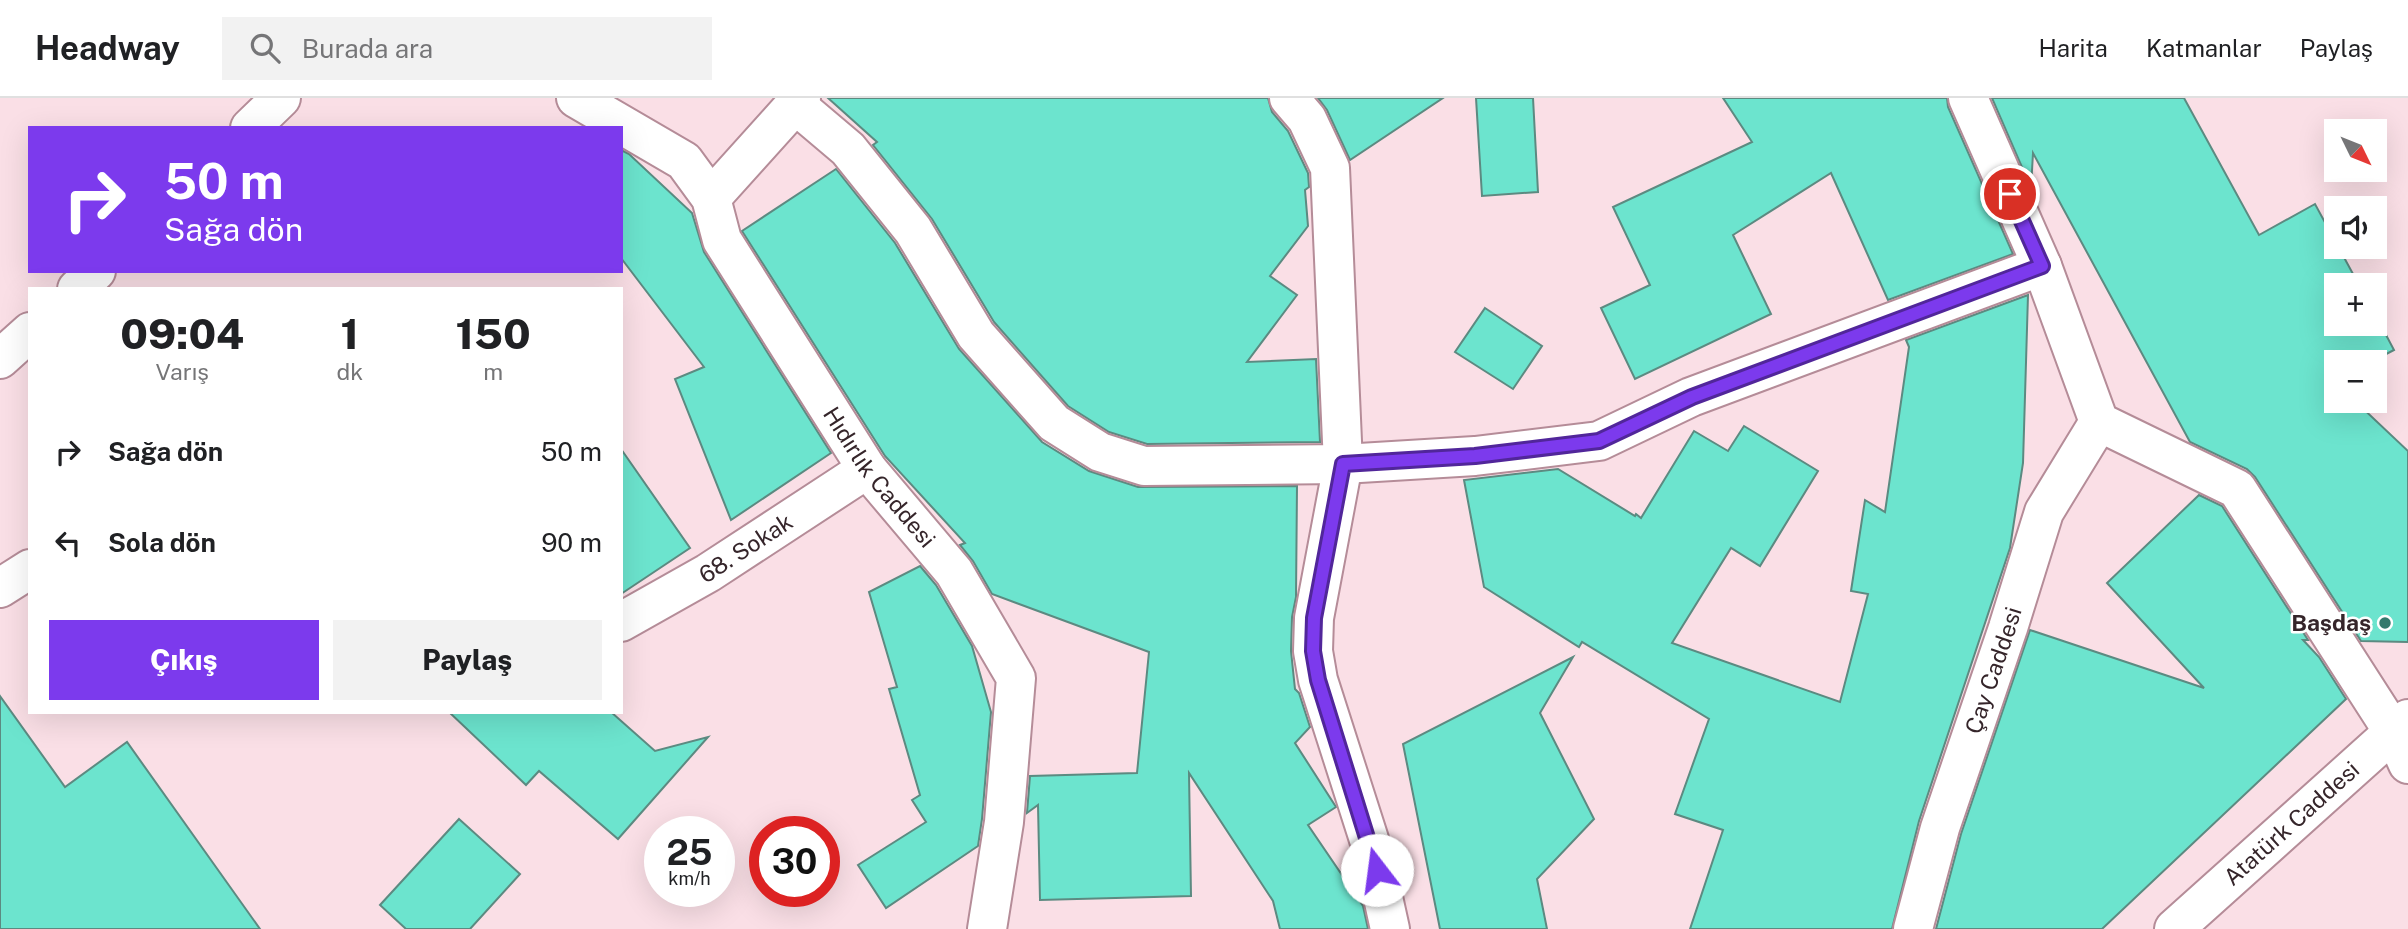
<!DOCTYPE html>
<html lang="tr">
<meta charset="utf-8">
<style>
body{margin:0;font-family:"Public Sans",sans-serif;background:#f2f2f2;color:#202124;height:100vh;display:flex;flex-direction:column;font-size:26px;white-space:nowrap}
*{box-sizing:border-box;margin:0}
p{font-size:23px;color:#757577}
.icon{flex:none;width:38px;height:38px;fill:none;stroke:currentColor;stroke-width:2;stroke-linecap:round;stroke-linejoin:round}
.map{position:relative;flex:1;overflow:hidden}
.details{position:absolute;left:28px;top:189px;width:595px;height:427px;display:flex;flex-direction:column;background:#fff;border-radius:0px;box-shadow:0 7px 28px #0002}
.details>*{flex:none}
.hud{position:absolute;left:28px;top:28px;width:595px;height:147px;border-radius:0px;box-shadow:0 7px 28px #0002;background:#7c3aed;color:#fff;overflow:hidden}
.needle{width:46px;rotate:133deg}
.controls{position:absolute;left:2324px;top:21px;display:grid;gap:14px}
.controls a{display:grid;place-items:center;width:63px;height:63px;border-radius:0px;background:#fff;box-shadow:0 7px 28px #0002;font-size:35px}
.speed{position:absolute;left:644px;top:718px;display:flex;gap:14px;font-size:35px;font-weight:700;text-align:center}
.speed>*{display:grid;place-content:center;width:91px;height:91px;border-radius:50%;background:#fff;box-shadow:0 7px 28px #0002;line-height:1}
.speed small{font-size:18px;font-weight:400}
.speed .limit{border:10px solid #d22;background:#fff;color:#111}
.pin{position:absolute;display:grid;place-items:center;width:60px;height:60px;color:#fff;margin:-30px;border:4px solid #fff;border-radius:50%;box-shadow:0 2px 7px #0007}
.me{position:absolute;width:77px;margin:-38px;rotate:345deg;stroke-linejoin:round;filter:drop-shadow(0 0 5px #0008)}
.turn{display:flex;align-items:center;gap:24px;height:147px;padding:0 21px;font-size:32px}
.turn .icon{width:91px;height:91px;stroke-width:2.5}
.turn b{display:block;font-size:49px;line-height:60px}
.eta{display:flex;justify-content:space-evenly;align-items:center;height:119px;text-align:center}
.eta b{font-size:42px;font-weight:800;line-height:49px}
.cta{display:flex;gap:14px;margin-top:auto;padding:14px 21px}
.cta a{flex:1;height:80px;border-radius:0px;background:#7c3aed;color:#fff;font-size:28px;font-weight:800;line-height:80px;text-align:center}
.cta a+a{background:#f2f2f2;color:#202124}
ul{padding:0;list-style:none}
li{display:flex;align-items:center;gap:21px;height:91px;padding:0 21px}
li div{flex:1}
li b{display:block;font-size:26px}
li em{font-style:normal}
header{display:flex;align-items:center;gap:42px;box-sizing:border-box;height:98px;padding:0 35px;background:#fff;border-bottom:2px solid #e0e0e0}
header strong{font-size:33px}
nav{display:flex;gap:38px;margin-inline-start:auto;font-size:24px}
.search{width:490px;height:63px;background:#f2f2f2;display:flex;align-items:center;gap:18px;box-sizing:border-box;padding:0 24px;border-radius:0px;color:#757577;font-size:26px}
.map>svg:first-child{display:block}
.building{fill:#6ce4ce;stroke:#5c8a81;stroke-width:2}
.lines{fill:none;stroke-linecap:round;stroke-linejoin:round}
.street-casing{stroke:#b58c98;stroke-width:42}
.secondary-casing{stroke:#b58c98;stroke-width:42}
.street{stroke:#fff;stroke-width:38}
.secondary{stroke:#fff;stroke-width:38}
.route-casing{stroke:#51269a;stroke-width:18}
.route{stroke:#7c3aed;stroke-width:12}
.poi-dot{fill:#34796c;stroke:#fff;stroke-width:2.5}
.labels{text-anchor:middle;stroke-width:5;stroke-linejoin:round;paint-order:stroke}
.street-label{font-size:23px;fill:#35252a;stroke:#fff}
.poi-label{font-size:23px;font-weight:bold;fill:#35252a;stroke:#fff;text-anchor:end}
</style>
<header>
<strong>Headway</strong>
<div class="search"><svg class="icon" aria-label="search" viewBox="0 0 24 24"><circle cx="10" cy="10" r="6"/><path d="M15 15l6 6"/></svg>Burada ara</div>
<nav><a>Harita</a><a>Katmanlar</a><a>Paylaş</a></nav>
</header>
<div class="map">
<svg width="2408" height="831" viewBox="0 0 2408 831">
<rect width="100%" height="100%" fill="#fadfe6"/>
<g class="building">
<polygon points="828,0 1268,0 1272,14 1288,33 1308,75 1309,89 1305,92 1308,128 1270,178 1297,197 1247,264 1316,261 1320,344 1147,346 1109,334 1068,308 994,224 932,121 873,47 877,44"/>
<polygon points="1318,0 1443,0 1350,62 1327,12"/>
<polygon points="1476,0 1533,0 1538,94 1482,98"/>
<polygon points="1723,0 1947,0 1948,9 2013,156 1888,202 1831,75 1733,137 1771,216 1635,281 1601,210 1650,187 1613,109 1752,44"/>
<polygon points="1992,0 2184,0 2259,137 2315,106 2359,187 2336,187 2336,226 2375,226 2375,216 2394,252 2371,264 2336,264 2336,303 2355,303 2408,353 2408,544 2361,543 2255,379 2247,371 2190,344 2033,55 2031,90"/>
<polygon points="621,52 629,56 692,115 704,154 831,355 731,422 675,281 704,269 621,160"/>
<polygon points="836,71 895,145 959,251 1042,344 1089,373 1138,389 1297,388 1296,499 1292,519 1291,553 1295,591 1299,595 1310,629 1295,645 1336,709 1308,727 1363,808 1368,831 1280,831 1273,803 1189,675 1191,798 1040,802 1038,707 1027,715 1030,678 1137,675 1149,554 992,496 973,463 960,447 965,445 885,358 742,133"/>
<polygon points="2028,197 2023,365 2010,450 1919,723 1892,831 1690,831 1723,732 1675,716 1709,621 1582,544 1579,549 1484,489 1464,382 1558,371 1635,418 1636,416 1641,420 1694,333 1728,353 1744,328 1818,373 1760,468 1731,450 1672,545 1840,604 1868,496 1851,493 1865,402 1885,414 1909,249 1906,242"/>
<polygon points="1485,210 1542,248 1513,291 1455,254"/>
<polygon points="621,351 690,450 621,496"/>
<polygon points="2199,397 2222,408 2308,542 2303,542 2319,559 2346,601 2102,831 1936,831 1961,736 2030,532 2204,590 2107,485"/>
<polygon points="920,468 936,487 972,548 991,614 982,721 978,748 886,810 858,767 926,724 912,702 920,697 889,591 897,589 869,494"/>
<polygon points="1573,559 1540,615 1594,721 1537,781 1547,831 1440,831 1403,646"/>
<polygon points="0,598 65,689 127,644 260,831 0,831"/>
<polygon points="449,614 611,614 655,653 708,639 618,741 539,673 526,687"/>
<polygon points="459,721 520,776 470,831 406,831 380,807"/>
</g>
<g class="lines">
<defs>
<g id="street">
<path id="s1" d="M576,0L684,63L711,100L722,142L867,371L954,474L1016,580L1004,724L987,831"/>
<polyline points="1289,0 1307,21 1330,70 1343,366 1314,520 1313,553 1318,582 1373,754 1390,831"/>
<polyline points="1968,0 2042,168 2099,324 2237,391 2394,635 2408,666"/>
<polyline points="796,7 848,51 913,132 976,237 1054,325 1100,354 1144,368 1343,366 1475,358 1599,343 1691,299 2042,168"/>
<polyline points="250,30 281,0"/>
<polyline points="711,100 801,0"/>
<polyline points="77,191 96,173"/>
<polyline points="0,261 30,234"/>
<polyline points="0,490 30,471"/>
<path id="s2" d="M621,524L708,475L867,371"/>
<path id="s3" d="M1913,831L1940,730L2008,530L2044,414L2099,324"/>
</g>
<g id="secondary">
<path id="s4" d="M2174,831L2408,621"/>
</g>
</defs>
<use href="#street" class="street-casing"/>
<use href="#secondary" class="secondary-casing"/>
<use href="#street" class="street"/>
<use href="#secondary" class="secondary"/>
</g>
<g class="lines">
<defs>
<polyline id="route" points="1377,772 1318,582 1313,553 1314,520 1343,366 1475,358 1599,343 1692,299 2042,168 2010,96"/>
</defs>
<use href="#route" class="route-casing"/>
<use href="#route" class="route"/>
</g>
<circle class="poi-dot" cx="2385" cy="525" r="7"/>
<g class="labels">
<g class="street-label">
<text dy="8" stroke="none"><textPath href="#s1" startOffset="499">Hıdırlık Caddesi</textPath></text>
<text dy="8" stroke="none"><textPath href="#s2" startOffset="145">68. Sokak</textPath></text>
<text dy="8" stroke="none"><textPath href="#s3" startOffset="271">Çay Caddesi</textPath></text>
<text dy="8" stroke="none"><textPath href="#s4" startOffset="158">Atatürk Caddesi</textPath></text>
</g>
<g class="poi-label">
<text x="2371" y="533">Başdaş</text>
</g>
</g>
</svg>
<div class="controls">
<a><svg class="needle" viewBox="-14 -14 28 28"><path d="M0-13l5 13h-10z" fill="#e53935"/><path d="M0 13l5-13h-10z" fill="#757577"/></svg></a>
<a><svg class="icon" aria-label="sound" viewBox="0 0 24 24"><path d="M4 9h4l5-4v14l-5-4H4zM17 9q2 3 0 6"/></svg></a>
<a>+</a>
<a>−</a>
</div>
<div class="speed"><div>25<small>km/h</small></div><div class="limit">30</div></div>
<div class="pin" style="left:2010px;top:96px;background:#d93025"><svg class="icon" aria-label="arrive" viewBox="0 0 24 24"><path d="M6 21V4h12l-3 4 3 4H6"/></svg></div>
<svg class="me" style="left:1377px;top:772px" viewBox="-20 -20 40 40"><circle r="19" fill="#fff"/><path d="M0-13L10 11 0 6-10 11z" fill="#7c3aed"/></svg>
<div class="hud">
<div class="turn"><svg class="icon" aria-label="right" viewBox="0 0 24 24"><path d="M7 20v-9h11M14 6l5 5-5 5"/></svg><div><b>50 m</b>Sağa dön</div></div>
</div>
<section class="details">
<div class="eta">
<div><b>09:04</b><p>Varış</p></div>
<div><b>1</b><p>dk</p></div>
<div><b>150</b><p>m</p></div>
</div>
<ul>
<li><svg class="icon" aria-label="right" viewBox="0 0 24 24"><path d="M7 20v-9h11M14 6l5 5-5 5"/></svg><div><b>Sağa dön</b></div><em>50 m</em></li>
<li><svg class="icon" aria-label="left" viewBox="0 0 24 24"><path d="M17 20v-9H6M10 6l-5 5 5 5"/></svg><div><b>Sola dön</b></div><em>90 m</em></li>
</ul>
<div class="cta"><a>Çıkış</a><a>Paylaş</a></div>
</section>
</div>
